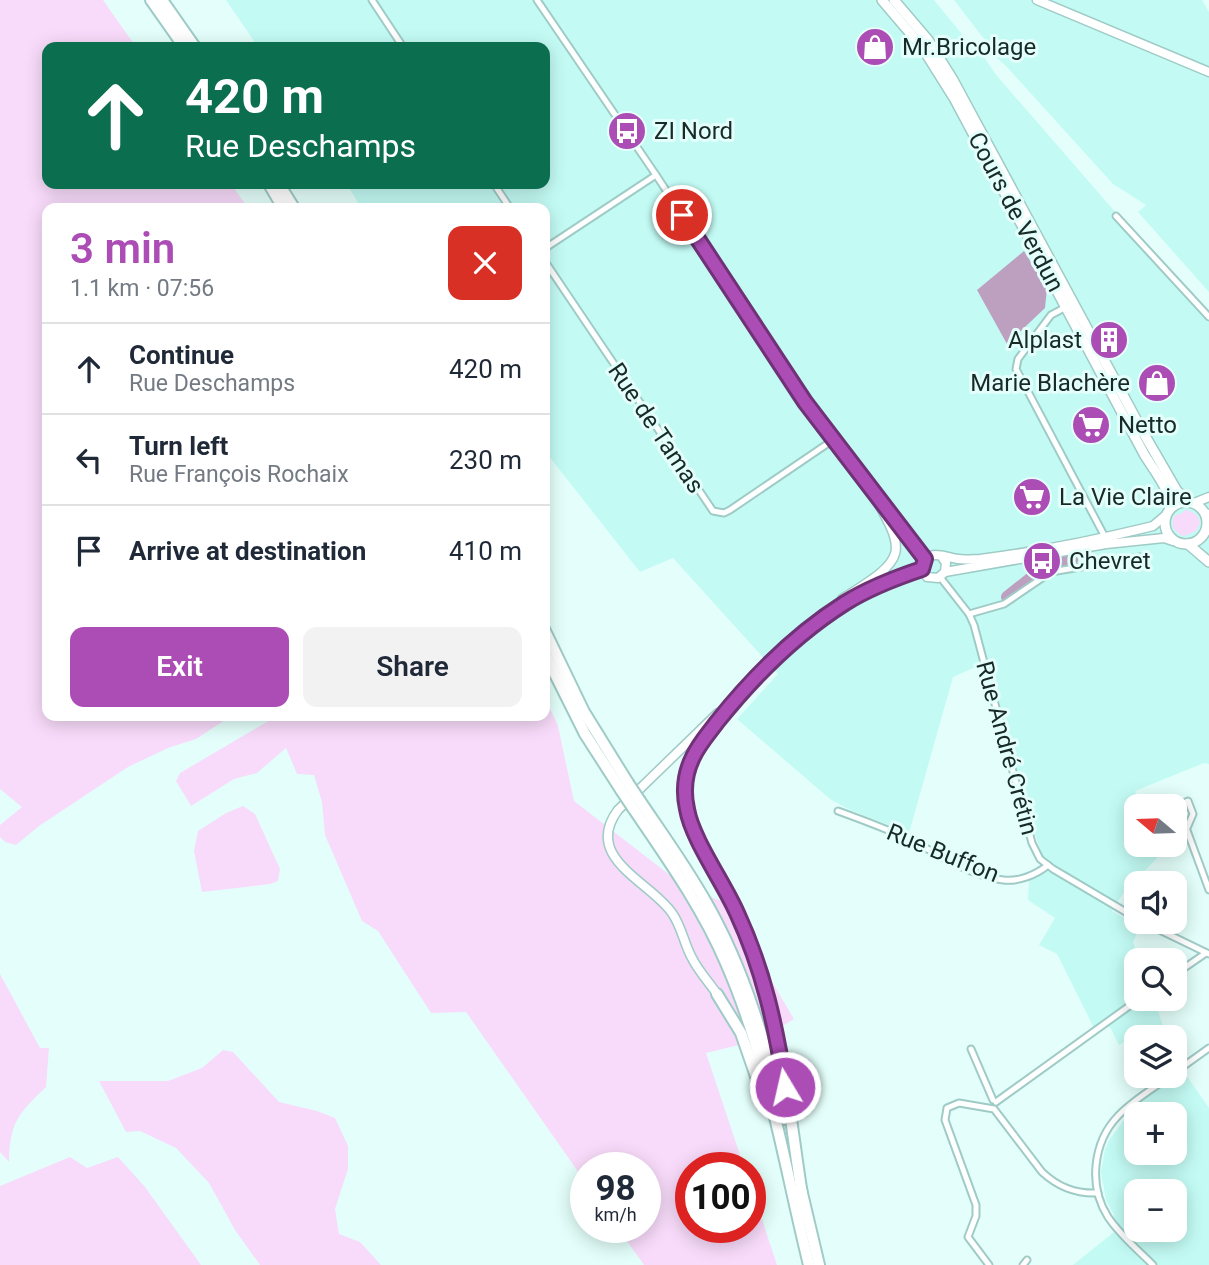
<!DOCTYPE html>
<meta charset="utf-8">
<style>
body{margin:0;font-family:Roboto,sans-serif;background:#f2f2f3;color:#1f2937;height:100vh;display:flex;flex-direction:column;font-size:26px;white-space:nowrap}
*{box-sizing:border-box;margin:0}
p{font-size:23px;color:#747a83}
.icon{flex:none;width:38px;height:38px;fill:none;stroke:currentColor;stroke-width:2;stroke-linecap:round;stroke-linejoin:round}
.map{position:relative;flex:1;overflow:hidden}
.panel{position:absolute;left:42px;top:203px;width:508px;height:518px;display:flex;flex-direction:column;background:#fff;border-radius:14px;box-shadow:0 4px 18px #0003}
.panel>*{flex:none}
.hud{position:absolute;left:42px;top:42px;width:508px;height:147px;border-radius:14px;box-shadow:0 4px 18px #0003;background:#0b6e4f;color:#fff;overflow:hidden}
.needle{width:46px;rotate:289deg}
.controls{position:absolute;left:1124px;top:794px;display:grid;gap:14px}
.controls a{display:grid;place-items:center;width:63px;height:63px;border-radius:14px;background:#fff;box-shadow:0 4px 18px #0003;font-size:35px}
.speed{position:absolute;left:570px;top:1152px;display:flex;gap:14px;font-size:35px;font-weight:700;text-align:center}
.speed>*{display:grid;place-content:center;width:91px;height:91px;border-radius:50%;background:#fff;box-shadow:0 4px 18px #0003;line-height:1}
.speed small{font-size:18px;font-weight:400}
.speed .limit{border:10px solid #d22;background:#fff;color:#111}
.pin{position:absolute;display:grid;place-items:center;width:60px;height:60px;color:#fff;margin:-30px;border:4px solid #fff;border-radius:50%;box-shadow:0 2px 7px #0007}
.me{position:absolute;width:77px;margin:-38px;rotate:351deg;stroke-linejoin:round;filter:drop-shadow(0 0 5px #0008)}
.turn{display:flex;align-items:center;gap:24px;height:147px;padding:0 28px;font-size:32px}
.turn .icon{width:91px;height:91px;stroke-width:2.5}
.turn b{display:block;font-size:49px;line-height:60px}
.round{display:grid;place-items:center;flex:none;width:74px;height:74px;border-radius:14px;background:#f2f2f3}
.overview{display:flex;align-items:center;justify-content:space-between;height:119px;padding:0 28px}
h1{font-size:42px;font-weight:600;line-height:52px;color:#ac4db6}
.action{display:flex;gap:14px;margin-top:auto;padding:14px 28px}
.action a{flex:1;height:80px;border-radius:14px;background:#ac4db6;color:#fff;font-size:28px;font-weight:600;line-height:80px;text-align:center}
.action a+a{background:#f2f2f3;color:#1f2937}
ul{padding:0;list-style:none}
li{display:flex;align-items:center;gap:21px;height:91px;padding:0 28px;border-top:2px solid #e0e1e3}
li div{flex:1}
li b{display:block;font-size:26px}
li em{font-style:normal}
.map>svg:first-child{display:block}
.built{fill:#c3fbf4;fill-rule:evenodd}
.green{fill:#f8dbfa}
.water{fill:#bd9fbf}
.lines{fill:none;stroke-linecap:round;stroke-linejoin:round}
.river{stroke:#bd9fbf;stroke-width:12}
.minor-casing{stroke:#9fcbc6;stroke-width:9}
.secondary-casing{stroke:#9fcbc6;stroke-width:11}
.primary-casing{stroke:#9fcbc6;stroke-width:12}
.motorway-casing{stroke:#9fcbc6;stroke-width:14}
.minor{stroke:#fff;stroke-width:5}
.secondary{stroke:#fff;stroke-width:8}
.primary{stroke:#fff;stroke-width:9}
.motorway{stroke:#fff;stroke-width:10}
.motorway-bridge-casing{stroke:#9fcbc6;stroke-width:14;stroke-linecap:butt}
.motorway-bridge{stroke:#fff;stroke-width:10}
.route-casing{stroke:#703276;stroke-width:18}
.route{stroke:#ac4db6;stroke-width:12}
.labels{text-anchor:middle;stroke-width:6;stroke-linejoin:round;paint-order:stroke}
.poi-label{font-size:24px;fill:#182a28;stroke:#e4fffb;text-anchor:start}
.street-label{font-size:24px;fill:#182a28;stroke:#e4fffb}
</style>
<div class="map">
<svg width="1209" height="1265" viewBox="0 0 1209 1265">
<rect width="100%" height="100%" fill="#e4fffb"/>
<g class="built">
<polygon points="226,0 934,0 974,49 979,50 997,76 1110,206 1209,313 1209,764 1204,763 1135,791 1141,807 1136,807 1136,845 1156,845 1160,855 1124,892 1112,911 1140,927 1133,942 1140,961 1136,961 1136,999 1154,999 1167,1038 1136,1038 1136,1055 1124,1042 1119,1045 1110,1027 1093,1026 1057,954 1039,945 1055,918 1028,900 1029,880 1042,874 1043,858 1023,798 989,661 953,677 909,833 848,809 830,799 737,719 778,674 673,558 640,572 544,450 544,208 361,208 347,184 544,184 544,47 258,47"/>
<polygon points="954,0 1202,0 1209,12 1209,292 1138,212 1146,205 1113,184 1006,66 990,52 984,46 984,39"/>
<path d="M1174,1058L1209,1108V1265H1073L1114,1232V1215L1106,1200L1101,1172L1105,1149L1110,1139L1154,1079L1152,1076H1174ZM1136,1115H1174V1153H1136ZM1136,1192H1174V1230H1136Z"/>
</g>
<g class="green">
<polygon points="0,0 103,0 136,47 47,47 47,184 231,184 248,208 47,208 47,716 231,716 196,739 168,748 128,767 39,826 16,845 5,842 0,837 0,825 22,807 0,789"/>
<path d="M1186,509L1197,515L1200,523L1196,531L1184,536C1174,533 1170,525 1174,516L1184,512Z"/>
<polygon points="544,695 558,726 574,801 688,889 725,902 794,1019 760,1040 706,1053 744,1167 691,1167 691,1227 751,1227 751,1186 777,1265 644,1265 617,1227 646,1227 646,1167 586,1167 586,1183 466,1012 431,1013 378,931 362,921 325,835 322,802 314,775 297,774 286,748 257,773 234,779 191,806 176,781 180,773 277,716 544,716"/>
<polygon points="243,806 255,814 280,869 278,881 270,884 202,892 194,851 198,831 226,813"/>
<path d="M0,974L40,1048H49L46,1087C18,1114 10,1122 9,1162L0,1152Z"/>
<polygon points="223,1050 233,1052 279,1102 317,1111 335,1118 348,1146 348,1169 335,1209 339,1234 360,1242 381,1265 260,1265 235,1230 209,1183 176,1148 140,1131 126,1132 99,1081 168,1081 202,1068"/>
<polygon points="70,1157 87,1168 118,1157 145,1187 201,1265 0,1265 0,1186"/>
</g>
<polygon class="water" points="1024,251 1047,288 1045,308 1007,344 977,290"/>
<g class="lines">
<polyline class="river" points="1007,597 1046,566 1072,560"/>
<defs>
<g id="minor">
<polyline points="372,0 403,47"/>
<polyline points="537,0 656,175 805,402 870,487"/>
<polyline points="494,184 510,208"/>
<polyline points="1116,216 1209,317"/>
<polyline points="544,249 656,175"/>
<polyline points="544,260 713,511 724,513 730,510 833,440"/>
<polyline points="1066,307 1051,315 1018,359 1016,369 1105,537"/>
<polyline points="882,504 925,559"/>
<polyline points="940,577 969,614 974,625 1032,843 1040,859 1053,869 1136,918"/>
<polyline points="969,614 1004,604 1051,572 1140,557"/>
<path d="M838,811C860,819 882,827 904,837C935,851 968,876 1003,880C1018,882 1036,875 1048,865"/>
<polyline points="1187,828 1193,814 1188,801 1178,806 1209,890"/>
<polyline points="1143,922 1209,954"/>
<polyline points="1174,975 1206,953"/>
<polyline points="971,1049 993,1100"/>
<polyline points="1174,1073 1209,1048"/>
<polyline points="996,1102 1139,999"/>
<path d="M989,1265L968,1237L976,1216V1205L945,1120L947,1108L959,1103L994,1109L1042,1172C1058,1187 1075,1194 1098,1193"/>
<polyline points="1023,1265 1027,1260"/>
<path d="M1153,1265C1138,1250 1120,1235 1108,1217C1088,1186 1093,1142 1118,1116C1133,1100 1153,1089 1170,1076"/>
</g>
<g id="secondary">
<polyline points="1037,0 1209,72"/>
<polyline points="1194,503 1209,497"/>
<polyline points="1207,518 1209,514"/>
<path d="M941,556L946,563L945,572L938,578L927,577L922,566C928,548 944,557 958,559C966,560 973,559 980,559C1036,552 1091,541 1145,528L1153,526L1166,515"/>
<polyline points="945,572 1106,544 1164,538 1173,541"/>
<path d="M842,599C911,556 907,554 868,485"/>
<path d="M738,695C798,638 841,595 922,569"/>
<path d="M717,994C709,982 699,972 692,958C684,944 682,927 672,913C651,882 582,858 618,810L718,713"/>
</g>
<g id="primary">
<path d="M882,0L922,47L954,98L1144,454C1154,471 1170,488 1170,509"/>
<polyline points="894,0 928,40 953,80 1144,434 1177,491 1188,501"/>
<circle cx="1186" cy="523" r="21"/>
<polyline points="1188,544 1209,562"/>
</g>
<g id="motorway">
<polyline points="151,0 184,47"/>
<polyline points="162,0 195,47"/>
<polyline points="269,184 283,208"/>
<polyline points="279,184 294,208"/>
<polyline points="544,629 584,712 628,783"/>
<polyline points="544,652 585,734 621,790"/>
<path d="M740,692C719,720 687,750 685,788C683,827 712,862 729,895C740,918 750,941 758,964C783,1038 790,1118 802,1195"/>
<path d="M640,801C663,835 687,868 707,904C745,971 766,1045 784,1119"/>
<path d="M633,808C667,858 702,907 726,963C768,1059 784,1164 809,1265"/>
<polyline points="717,994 741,1033 759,1085"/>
<polyline points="801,1189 819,1265"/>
</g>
</defs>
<use href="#minor" class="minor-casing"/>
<use href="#secondary" class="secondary-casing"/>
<use href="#primary" class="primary-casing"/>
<use href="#motorway" class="motorway-casing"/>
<use href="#minor" class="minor"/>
<use href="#secondary" class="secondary"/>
<use href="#primary" class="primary"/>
<use href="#motorway" class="motorway"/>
<defs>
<g id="motorway-bridge">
<polyline points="628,783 640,801"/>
<polyline points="621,790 633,808"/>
</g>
</defs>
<use href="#motorway-bridge" class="motorway-bridge-casing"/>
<use href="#motorway-bridge" class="motorway-bridge"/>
</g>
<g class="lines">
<defs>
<path id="route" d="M682,215L805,402L925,559L922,569C895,578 869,588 845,603C796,634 753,677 717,722C709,733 699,744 693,757C685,773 683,791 687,809C692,839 724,883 737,913C763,969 776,1026 785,1087"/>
</defs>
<use href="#route" class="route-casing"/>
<use href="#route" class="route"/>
</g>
<defs>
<symbol id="shop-disc" viewBox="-11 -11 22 22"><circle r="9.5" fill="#ac4db6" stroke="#e4fffb"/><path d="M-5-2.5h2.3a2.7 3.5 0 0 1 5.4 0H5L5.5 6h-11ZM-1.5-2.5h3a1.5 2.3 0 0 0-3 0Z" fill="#fff"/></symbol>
<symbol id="bus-disc" viewBox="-11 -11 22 22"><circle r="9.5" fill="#ac4db6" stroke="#e4fffb"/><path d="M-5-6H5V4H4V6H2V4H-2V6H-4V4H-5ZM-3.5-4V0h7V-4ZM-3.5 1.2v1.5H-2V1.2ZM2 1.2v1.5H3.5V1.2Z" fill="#fff"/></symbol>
<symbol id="building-disc" viewBox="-11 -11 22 22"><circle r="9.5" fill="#ac4db6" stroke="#e4fffb"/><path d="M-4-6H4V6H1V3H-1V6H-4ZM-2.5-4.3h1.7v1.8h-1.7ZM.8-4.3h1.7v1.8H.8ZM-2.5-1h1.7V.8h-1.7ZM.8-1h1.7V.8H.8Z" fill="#fff"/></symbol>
<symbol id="supermarket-disc" viewBox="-11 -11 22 22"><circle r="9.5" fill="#ac4db6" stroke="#e4fffb"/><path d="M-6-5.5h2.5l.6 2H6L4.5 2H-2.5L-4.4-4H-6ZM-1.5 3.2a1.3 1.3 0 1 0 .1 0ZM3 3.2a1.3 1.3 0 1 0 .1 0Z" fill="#fff"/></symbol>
</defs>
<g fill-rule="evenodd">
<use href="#shop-disc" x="853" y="25" width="44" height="44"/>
<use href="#bus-disc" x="605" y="109" width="44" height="44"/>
<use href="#building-disc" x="1087" y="318" width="44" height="44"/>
<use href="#shop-disc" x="1135" y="361" width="44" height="44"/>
<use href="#supermarket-disc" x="1069" y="403" width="44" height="44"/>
<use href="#supermarket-disc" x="1010" y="475" width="44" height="44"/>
<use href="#bus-disc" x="1020" y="539" width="44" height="44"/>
</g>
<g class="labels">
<g class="poi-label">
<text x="902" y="55">Mr.Bricolage</text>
<text x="654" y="139">ZI Nord</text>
<text x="1082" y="348" text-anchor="end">Alplast</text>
<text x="1130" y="391" text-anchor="end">Marie Blachère</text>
<text x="1118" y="433">Netto</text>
<text x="1059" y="505">La Vie Claire</text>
<text x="1069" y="569">Chevret</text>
</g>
<g class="street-label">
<text transform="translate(1016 212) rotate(62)" y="8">Cours de Verdun</text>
<text transform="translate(656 428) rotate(56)" y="8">Rue de Tamas</text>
<text transform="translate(1007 748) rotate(75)" y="8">Rue André Crétin</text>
<text transform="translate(943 853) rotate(22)" y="8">Rue Buffon</text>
</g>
</g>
</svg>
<div class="controls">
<a><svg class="needle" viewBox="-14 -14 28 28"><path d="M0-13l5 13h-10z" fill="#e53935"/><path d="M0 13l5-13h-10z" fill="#747a83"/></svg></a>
<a><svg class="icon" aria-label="sound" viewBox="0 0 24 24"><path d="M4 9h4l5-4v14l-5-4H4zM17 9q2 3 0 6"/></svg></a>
<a><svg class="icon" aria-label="search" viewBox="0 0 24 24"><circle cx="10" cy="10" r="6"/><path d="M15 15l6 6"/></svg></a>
<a><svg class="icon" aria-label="layers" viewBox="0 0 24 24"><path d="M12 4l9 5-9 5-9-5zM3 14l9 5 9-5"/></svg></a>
<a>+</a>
<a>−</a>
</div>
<div class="speed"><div>98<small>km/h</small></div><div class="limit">100</div></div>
<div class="pin" style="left:682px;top:215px;background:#d93025"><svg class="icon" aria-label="arrive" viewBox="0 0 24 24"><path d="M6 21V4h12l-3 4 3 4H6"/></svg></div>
<svg class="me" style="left:785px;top:1087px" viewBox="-20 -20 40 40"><circle r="17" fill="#ac4db6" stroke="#fff" stroke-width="3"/><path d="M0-11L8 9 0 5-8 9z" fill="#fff"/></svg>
<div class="hud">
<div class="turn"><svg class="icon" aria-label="ahead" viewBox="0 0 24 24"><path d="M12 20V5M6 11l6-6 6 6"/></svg><div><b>420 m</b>Rue Deschamps</div></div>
</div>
<section class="panel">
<div class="overview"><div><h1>3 min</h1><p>1.1 km · 07:56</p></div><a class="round" style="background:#d93025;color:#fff"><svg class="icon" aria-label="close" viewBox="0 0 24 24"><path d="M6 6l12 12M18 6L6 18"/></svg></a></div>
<ul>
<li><svg class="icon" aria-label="ahead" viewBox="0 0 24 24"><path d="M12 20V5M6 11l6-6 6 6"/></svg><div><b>Continue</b><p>Rue Deschamps</p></div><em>420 m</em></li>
<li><svg class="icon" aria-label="left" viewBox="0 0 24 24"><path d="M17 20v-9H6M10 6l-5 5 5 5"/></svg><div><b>Turn left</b><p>Rue François Rochaix</p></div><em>230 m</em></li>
<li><svg class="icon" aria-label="arrive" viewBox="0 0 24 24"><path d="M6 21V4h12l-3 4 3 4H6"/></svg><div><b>Arrive at destination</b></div><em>410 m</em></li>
</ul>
<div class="action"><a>Exit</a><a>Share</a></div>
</section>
</div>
